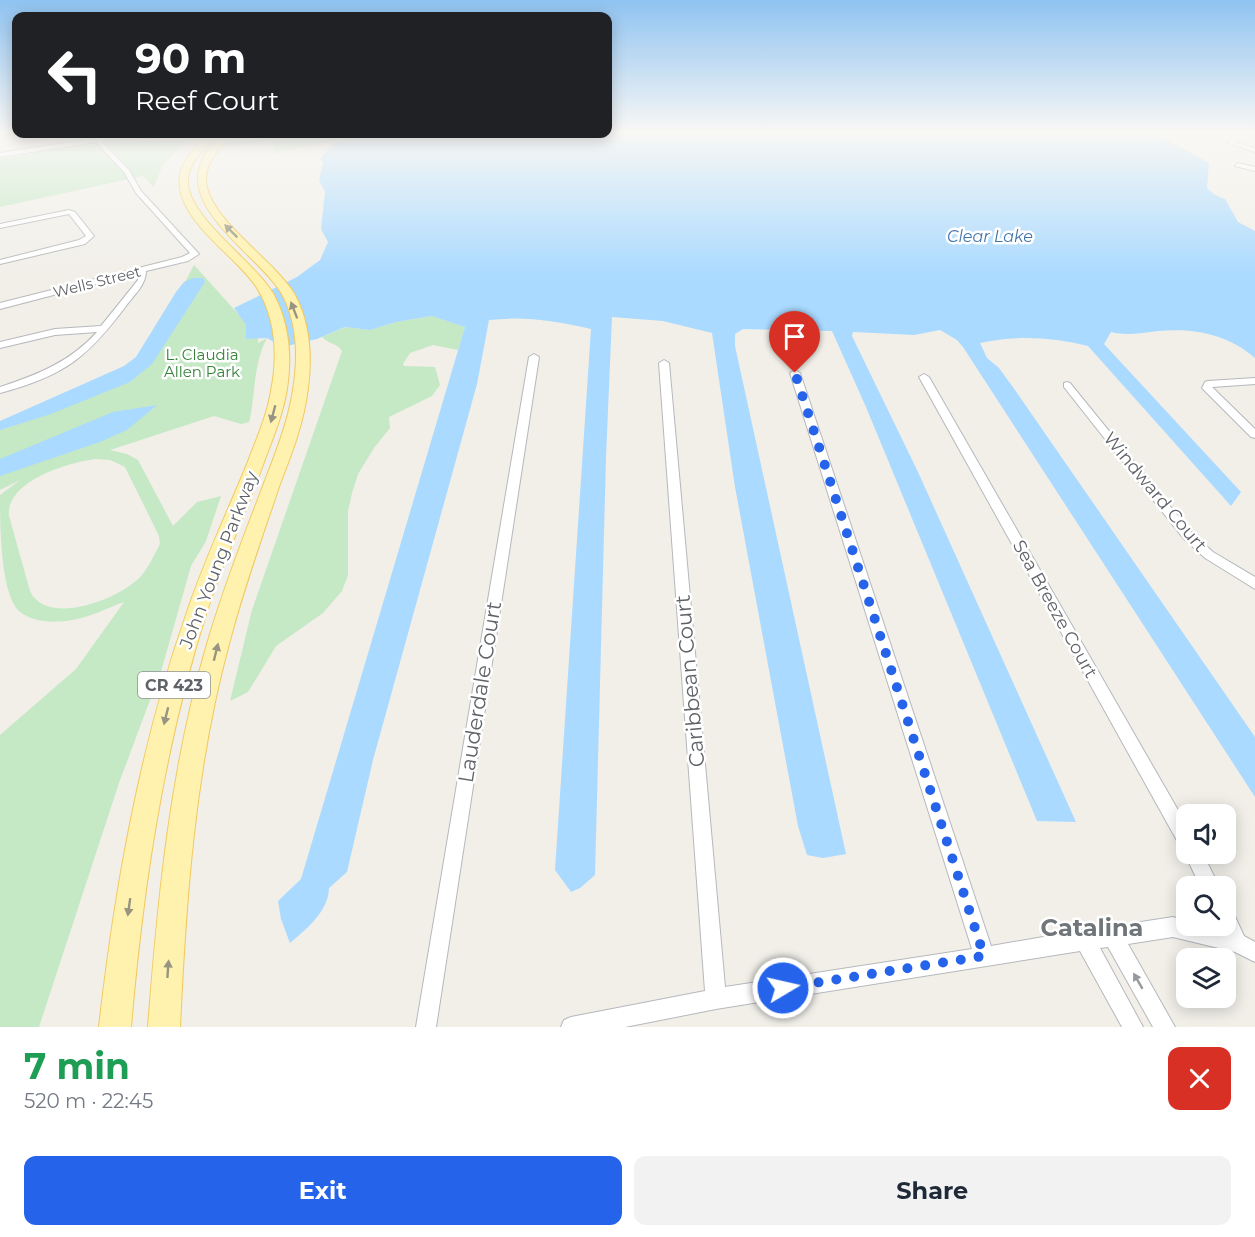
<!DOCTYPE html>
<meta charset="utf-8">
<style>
body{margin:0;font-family:Montserrat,sans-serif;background:#f2f2f3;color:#1f2937;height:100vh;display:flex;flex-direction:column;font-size:22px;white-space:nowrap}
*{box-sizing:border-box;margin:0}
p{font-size:20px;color:#747a83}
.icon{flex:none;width:33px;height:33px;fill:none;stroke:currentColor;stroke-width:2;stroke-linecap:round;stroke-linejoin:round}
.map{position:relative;height:1027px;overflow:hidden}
.drawer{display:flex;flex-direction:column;background:#fff;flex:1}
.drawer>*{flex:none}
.guide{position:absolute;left:12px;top:12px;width:600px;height:126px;border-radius:12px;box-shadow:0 3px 15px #0003;background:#202124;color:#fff;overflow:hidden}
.controls{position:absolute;left:1176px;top:804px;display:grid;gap:12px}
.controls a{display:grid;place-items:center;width:60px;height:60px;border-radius:12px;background:#fff;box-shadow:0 3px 15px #0003;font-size:30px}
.pin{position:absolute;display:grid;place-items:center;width:51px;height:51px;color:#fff;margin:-62px -26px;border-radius:50% 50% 50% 0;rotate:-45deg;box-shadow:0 0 6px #0007}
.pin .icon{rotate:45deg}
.me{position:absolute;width:66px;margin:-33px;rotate:81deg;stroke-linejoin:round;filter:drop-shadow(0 0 4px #0008)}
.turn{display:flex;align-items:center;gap:21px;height:126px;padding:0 24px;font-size:27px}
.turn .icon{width:78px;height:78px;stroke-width:2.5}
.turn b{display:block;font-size:42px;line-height:51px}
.round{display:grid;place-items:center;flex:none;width:63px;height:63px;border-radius:12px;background:#f2f2f3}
.overview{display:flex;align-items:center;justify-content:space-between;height:102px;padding:0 24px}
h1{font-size:36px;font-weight:700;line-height:45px;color:#1e9e55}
.cta{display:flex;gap:12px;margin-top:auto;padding:12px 24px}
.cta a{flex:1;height:69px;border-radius:12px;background:#2563eb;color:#fff;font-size:24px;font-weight:700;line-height:69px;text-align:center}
.cta a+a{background:#f2f2f3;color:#1f2937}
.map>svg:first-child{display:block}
.green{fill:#c5e8c5;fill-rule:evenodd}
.water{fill:#aadaff}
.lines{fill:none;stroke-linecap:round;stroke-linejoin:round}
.minor-casing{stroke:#b5b8bc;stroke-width:2}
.tertiary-casing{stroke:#b5b8bc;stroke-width:2}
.primary-casing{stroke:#f2c960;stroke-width:2}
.minor{fill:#fff;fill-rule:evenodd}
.tertiary{fill:#fff;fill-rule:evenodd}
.primary{fill:#fff2af;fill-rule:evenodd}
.oneway{fill:#979581}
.oneway2{fill:#979a9d}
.route{stroke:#2563eb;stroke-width:10;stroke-dasharray:0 18}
.labels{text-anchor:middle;stroke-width:5;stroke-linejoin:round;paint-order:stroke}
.far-street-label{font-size:15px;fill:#5f6368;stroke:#fff}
.far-park-label{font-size:15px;fill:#348238;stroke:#fff}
.far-water-label{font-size:16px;font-style:italic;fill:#4174aa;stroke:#fff}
.shield{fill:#fff;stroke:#8f9295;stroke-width:1.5}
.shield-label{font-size:16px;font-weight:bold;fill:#5f6368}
.street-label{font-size:18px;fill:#5f6368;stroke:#fff}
.near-street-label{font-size:21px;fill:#5f6368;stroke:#fff}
.near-neighbourhood-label{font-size:24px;font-weight:bold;fill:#70757a;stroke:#fff}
</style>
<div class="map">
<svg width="1255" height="1027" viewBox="0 0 1255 1027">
<rect width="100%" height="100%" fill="#f1efe8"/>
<g class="green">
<polygon points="236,134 299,135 350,134 343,139 273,153 275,143 269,141 224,146"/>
<polygon points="141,140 187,140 162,166 154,187 143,176 0,207 0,159 59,148"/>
<path d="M194,265L258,336V343L267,338C254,361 255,393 250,419L249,422L241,424L214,416L110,450L127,454L138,460L173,526L197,502L221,496L206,541L191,566L162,668L119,783L39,1027H0V735L76,669L124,602C107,608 91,617 72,620C55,623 33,623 19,611C0,593 0,522 0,495L20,480L0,490V425L141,366ZM96,459L110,460L125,467L159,536L160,544C154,555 149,567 141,576C122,598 47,628 30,591L9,516C6,481 69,462 96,459Z"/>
<path d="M432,316L465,327L458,350L433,345L410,353L403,364L404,366L435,367L440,385L432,396L389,417L390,428L374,448L358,474L352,493L348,511V575L342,591L323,613L276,646L248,692L230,701L252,610L342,351C338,343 328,344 322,337L346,327L370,330L396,322Z"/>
</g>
<g class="water">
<path d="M1154,132L1209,163L1207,188L1215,195L1225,199L1238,222L1255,231V358C1227,334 1194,328 1158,331C1142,333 1126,336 1111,332L1104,344L1241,492L1231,506L1088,346C1052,337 1016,335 980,343L987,358L999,368L1015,390L1255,737V797L963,347L957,340L940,330L914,335L853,332L852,336L918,472L1076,822L1037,821L866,407L832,331L743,329L735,334V346L846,854L823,858L807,855L798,826L735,487L712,333L663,321L612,317L606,457L595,875L580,888L571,892L555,870L591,329C556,321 524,316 489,320L477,384L373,760L347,872L329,888C329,910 307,929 290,943L281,919L278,901L301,879L465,327L432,316L396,322L370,330L345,327L317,339L282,347L267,338L246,339V325L234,308L297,277L320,260L328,242L321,229L325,192L319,180L323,163L320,159L331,146L350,134Z"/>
<polygon points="193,278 203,278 205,282 152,364 130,382 51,414 0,430 0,421 124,366 136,357 176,292 184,282"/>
<polygon points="157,405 127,430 100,442 0,476 0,459 113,412"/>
</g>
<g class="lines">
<defs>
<g id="minor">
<polygon points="1241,132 1248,132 1234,142 1255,148 1255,152 1226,142"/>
<path d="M96,140H100L129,170L141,191L199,254L188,261L146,271C146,285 134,295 126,306C87,358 64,376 0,393V387C37,375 70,362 97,332L55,335L0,348V342L55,329L101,326L138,280V273L0,309V303L182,257L190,253L136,193L124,172L96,142Z"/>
<polygon points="1237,163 1255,167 1255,171 1235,166"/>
<polygon points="69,210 75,212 94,236 85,244 0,264 0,260 79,240 86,236 69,214 0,228 0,224"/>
<polygon points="534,354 539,357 436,1027 416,1027 529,357"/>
<polygon points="664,360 669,363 725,987 972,949 790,373 795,370 800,373 991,946 1112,925 1115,926 1173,917 1186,921 1186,926 1206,926 1221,929 1219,926 1226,926 1226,909 1233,912 1244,936 1255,942 1255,962 1235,952 1173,937 1128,944 1175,1027 1153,1027 1108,947 1100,948 1143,1027 1122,1027 1080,951 716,1009 625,1027 561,1027 564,1020 571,1017 705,991 659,363"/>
<polygon points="924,374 929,377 1186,824 1186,849 1180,846 919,377"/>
<polygon points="1255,378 1255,384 1212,387 1255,429 1255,438 1251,437 1202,388 1205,382 1208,381"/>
<polygon points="1067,382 1070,383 1191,532 1213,552 1255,577 1255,589 1205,558 1183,538 1064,387 1064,383"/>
<polygon points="1186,850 1186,854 1203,854 1219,886 1200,886 1185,854"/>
</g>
<polygon id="tertiary" points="159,134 224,134 227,136 224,138 165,137 109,140 0,157 0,153 109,136"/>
<g id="primary">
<path d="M210,134H218C207,147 191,159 188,177C183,215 255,261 274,295C289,323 292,357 287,389C283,414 273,438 264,462C246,512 224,560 207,611C164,746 143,886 131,1027H99C115,886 140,746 187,612C204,561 227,513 247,464C256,440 267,416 271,391C278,356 276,318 257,288C234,251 150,205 190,154C195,147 203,140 210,134Z"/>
<path d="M223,134H231C221,148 206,161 206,179C206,218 275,260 295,295C310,323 312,357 308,388C304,422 292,453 280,484C262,537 243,590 229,644C195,769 186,898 180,1027H148C158,898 170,769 207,644C223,590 243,538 263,486C275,454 288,423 293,390C298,359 298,325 283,296C262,257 172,206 205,155C210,148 217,141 223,134Z"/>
</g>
</defs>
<use href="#minor" class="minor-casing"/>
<use href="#tertiary" class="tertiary-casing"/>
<use href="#primary" class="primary-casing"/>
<use href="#minor" class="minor"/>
<use href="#tertiary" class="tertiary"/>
<use href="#primary" class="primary"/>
</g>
<defs><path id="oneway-solid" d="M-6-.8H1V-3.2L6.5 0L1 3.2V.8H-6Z" transform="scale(1.5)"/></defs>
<g class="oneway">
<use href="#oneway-solid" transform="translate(231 231) rotate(-135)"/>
<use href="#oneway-solid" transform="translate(294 310) rotate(-111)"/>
<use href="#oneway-solid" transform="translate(273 414) rotate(105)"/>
<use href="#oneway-solid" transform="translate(216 652) rotate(-76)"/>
<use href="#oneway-solid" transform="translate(166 716) rotate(104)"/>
<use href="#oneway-solid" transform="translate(129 907) rotate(98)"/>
<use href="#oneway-solid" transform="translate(168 969) rotate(-86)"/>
</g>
<use class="oneway2" href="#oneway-solid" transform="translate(1138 981) rotate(-120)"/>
<linearGradient id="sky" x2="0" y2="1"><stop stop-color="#8fc3f1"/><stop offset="0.48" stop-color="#f9f8f5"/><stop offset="1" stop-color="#f9f8f5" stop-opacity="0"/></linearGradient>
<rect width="1255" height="276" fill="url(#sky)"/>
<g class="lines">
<polyline class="route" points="783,988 984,956 795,373"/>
</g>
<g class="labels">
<g class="far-street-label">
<text transform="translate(97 282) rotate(-14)" y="5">Wells Street</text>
</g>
<g class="far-park-label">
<text x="202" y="360">L. Claudia<tspan x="202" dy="17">Allen Park</tspan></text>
</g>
<g class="far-water-label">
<text x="990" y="242">Clear Lake</text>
</g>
<rect class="shield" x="138" y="672" width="72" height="26" rx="4.5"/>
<g class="shield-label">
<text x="174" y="691">CR 423</text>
</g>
<g class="street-label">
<text transform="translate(1155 492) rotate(50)" y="6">Windward Court</text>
<text transform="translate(219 560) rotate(-69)" y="6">John Young Parkway</text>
<text transform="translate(1055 609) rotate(61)" y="6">Sea Breeze Court</text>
</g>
<g class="near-street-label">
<text transform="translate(690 681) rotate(-95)" y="7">Caribbean Court</text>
<text transform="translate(480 692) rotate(-81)" y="7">Lauderdale Court</text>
</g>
<g class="near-neighbourhood-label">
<text x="1092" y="936">Catalina</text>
</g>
</g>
</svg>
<div class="controls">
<a><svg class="icon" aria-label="sound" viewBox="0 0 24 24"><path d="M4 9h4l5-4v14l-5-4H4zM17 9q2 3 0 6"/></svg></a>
<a><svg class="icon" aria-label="search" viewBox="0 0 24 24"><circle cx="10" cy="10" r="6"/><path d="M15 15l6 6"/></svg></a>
<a><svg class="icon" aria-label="layers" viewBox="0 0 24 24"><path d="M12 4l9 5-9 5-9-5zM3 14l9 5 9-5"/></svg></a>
</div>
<div class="pin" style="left:795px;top:373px;background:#d93025"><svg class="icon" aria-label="arrive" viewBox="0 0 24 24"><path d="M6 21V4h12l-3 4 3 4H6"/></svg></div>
<svg class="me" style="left:783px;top:988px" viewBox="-20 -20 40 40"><circle r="17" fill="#2563eb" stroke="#fff" stroke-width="3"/><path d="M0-11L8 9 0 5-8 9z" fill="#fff"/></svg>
<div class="guide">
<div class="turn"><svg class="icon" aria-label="left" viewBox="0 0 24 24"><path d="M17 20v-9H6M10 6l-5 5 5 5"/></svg><div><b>90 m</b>Reef Court</div></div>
</div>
</div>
<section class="drawer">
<div class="overview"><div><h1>7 min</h1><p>520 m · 22:45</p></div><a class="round" style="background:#d93025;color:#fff"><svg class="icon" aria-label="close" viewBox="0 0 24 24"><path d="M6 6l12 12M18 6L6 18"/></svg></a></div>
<div class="cta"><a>Exit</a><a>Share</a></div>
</section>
